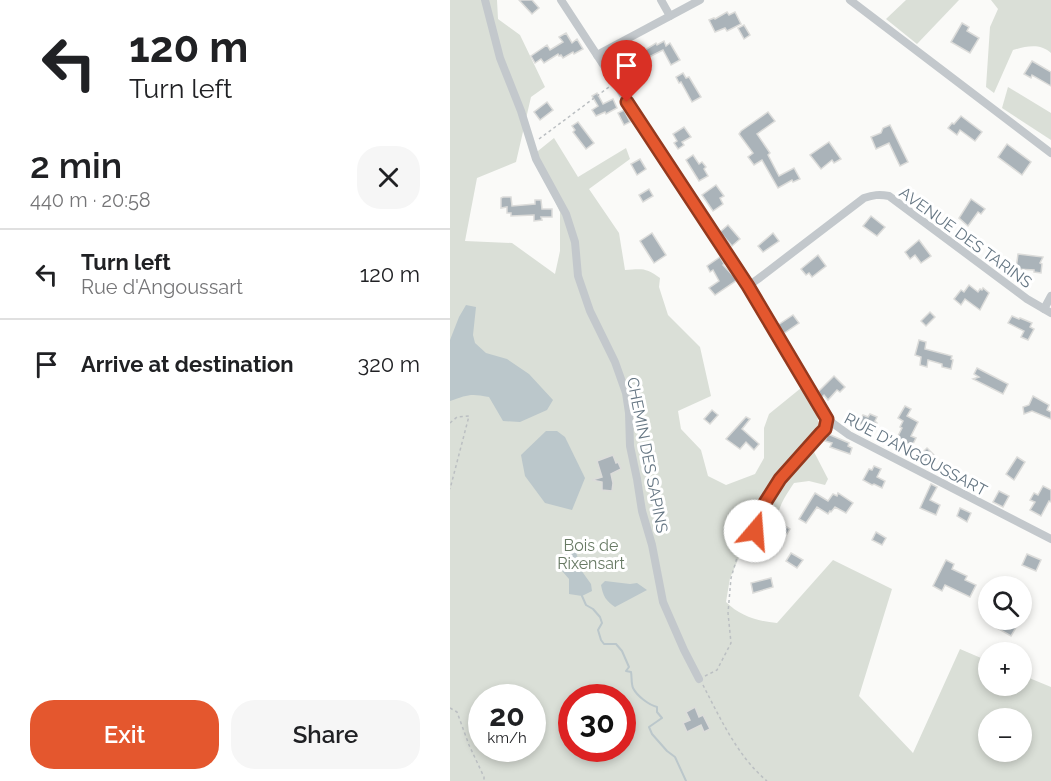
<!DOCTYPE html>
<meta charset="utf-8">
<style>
body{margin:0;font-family:Raleway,sans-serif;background:#f6f6f6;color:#202124;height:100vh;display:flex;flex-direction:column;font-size:22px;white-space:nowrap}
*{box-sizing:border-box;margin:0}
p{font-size:20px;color:#757577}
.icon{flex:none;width:33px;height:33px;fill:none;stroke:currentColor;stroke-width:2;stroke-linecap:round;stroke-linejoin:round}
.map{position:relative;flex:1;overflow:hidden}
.drawer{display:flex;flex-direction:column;background:#fff;width:450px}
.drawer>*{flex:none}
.banner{background:#fff;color:#202124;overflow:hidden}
.buttons{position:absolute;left:528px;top:576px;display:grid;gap:12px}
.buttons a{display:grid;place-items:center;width:54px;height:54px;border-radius:50%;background:#fff;box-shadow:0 3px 9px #0003;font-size:30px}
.speed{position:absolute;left:18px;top:684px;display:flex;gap:12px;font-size:30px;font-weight:700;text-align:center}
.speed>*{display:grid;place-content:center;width:78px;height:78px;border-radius:50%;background:#fff;box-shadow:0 3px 9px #0003;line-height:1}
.speed small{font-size:15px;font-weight:400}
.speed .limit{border:9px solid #d22;background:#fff;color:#111}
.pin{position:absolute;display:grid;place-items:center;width:51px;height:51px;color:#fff;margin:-62px -26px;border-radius:50% 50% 50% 0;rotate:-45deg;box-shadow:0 0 6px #0007}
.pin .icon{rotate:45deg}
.me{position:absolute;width:66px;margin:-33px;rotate:18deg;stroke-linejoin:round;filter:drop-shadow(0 0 4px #0008)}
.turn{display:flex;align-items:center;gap:21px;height:126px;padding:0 30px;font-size:27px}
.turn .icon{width:78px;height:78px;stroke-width:2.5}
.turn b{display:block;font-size:42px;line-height:51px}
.round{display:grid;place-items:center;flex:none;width:63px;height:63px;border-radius:24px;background:#f6f6f6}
.summary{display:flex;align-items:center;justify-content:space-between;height:102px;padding:0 30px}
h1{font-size:36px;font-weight:600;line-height:45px}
.action{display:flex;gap:12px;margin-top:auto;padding:12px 30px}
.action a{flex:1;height:69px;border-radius:24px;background:#e4572e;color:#fff;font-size:24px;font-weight:600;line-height:69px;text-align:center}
.action a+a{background:#f6f6f6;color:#202124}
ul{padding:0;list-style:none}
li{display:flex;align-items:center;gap:18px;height:90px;padding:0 30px;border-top:2px solid #e0e0e0}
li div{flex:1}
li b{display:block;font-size:22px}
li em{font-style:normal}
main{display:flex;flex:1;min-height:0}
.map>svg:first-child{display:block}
.green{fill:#dadfd7;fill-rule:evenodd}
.water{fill:#bbc7cb}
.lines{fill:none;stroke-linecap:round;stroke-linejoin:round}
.stream{stroke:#bbc7cb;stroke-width:2}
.building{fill:#aab3b9;stroke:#dcdcda;stroke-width:1.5}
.path{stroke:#bbbfc2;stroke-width:1.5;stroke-dasharray:3 3;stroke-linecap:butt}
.minor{stroke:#c3c8cc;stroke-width:8}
.route-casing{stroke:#94391e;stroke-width:15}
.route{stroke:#e4572e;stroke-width:10}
.labels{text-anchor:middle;stroke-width:6;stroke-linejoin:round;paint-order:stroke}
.street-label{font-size:16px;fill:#657683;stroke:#fff}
.park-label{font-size:16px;fill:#687a64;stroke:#fff}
</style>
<main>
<section class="drawer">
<div class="banner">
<div class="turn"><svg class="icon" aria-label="left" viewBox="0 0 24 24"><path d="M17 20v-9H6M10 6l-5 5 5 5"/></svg><div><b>120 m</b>Turn left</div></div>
</div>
<div class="summary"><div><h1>2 min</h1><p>440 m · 20:58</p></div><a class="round"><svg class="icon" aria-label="close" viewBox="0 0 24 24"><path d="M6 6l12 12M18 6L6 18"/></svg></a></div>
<ul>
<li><svg class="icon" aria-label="left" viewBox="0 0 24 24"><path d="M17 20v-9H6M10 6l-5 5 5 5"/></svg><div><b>Turn left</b><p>Rue d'Angoussart</p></div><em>120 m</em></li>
<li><svg class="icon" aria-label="arrive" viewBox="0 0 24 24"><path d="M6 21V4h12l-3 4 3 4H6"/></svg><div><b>Arrive at destination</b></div><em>320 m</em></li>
</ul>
<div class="action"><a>Exit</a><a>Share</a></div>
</section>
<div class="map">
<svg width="601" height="781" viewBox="0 0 601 781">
<rect width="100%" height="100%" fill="#fafaf8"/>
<g class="green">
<path d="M0,0H47L48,19L70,35L95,87L81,97L66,162L27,178L15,241L62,243L105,274L110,251V212L83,155L104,138L128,177L176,148L180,159L139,189L169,233L175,270C191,269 196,267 210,278L209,287L218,315L250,347L261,396L228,411L231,429L251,450L258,476L276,485L305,474L314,458V428L319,414L351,388L367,415L370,433L362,448L378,479L375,485L359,481L344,483C334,498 327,508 326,528L316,537L296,542L280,578L276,602C290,616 307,621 327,623L383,560L442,589L409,696L463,753L510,649L538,661V686H572V675L601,687V781H0ZM32,698H82V748H32ZM122,698H172V748H122ZM538,718H572V752H538Z"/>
<polygon points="456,0 509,0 467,44 436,19"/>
<path d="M541,0H601V53C590,43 577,46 563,50L544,93L536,87L540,27L548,9Z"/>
<polygon points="558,87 601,113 601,140 552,108"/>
</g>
<g class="water">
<path d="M16,305L26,307L23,335L25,343L36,353L57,359L79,374L103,400L97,410L70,422L53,421L39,397C20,393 17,395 0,401V340L9,317Z"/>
<polygon points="96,431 107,431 115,437 135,478 122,510 95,503 75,476 71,455"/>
<polygon points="121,547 125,548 131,570 141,584 142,591 132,596 119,594 119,579 106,564"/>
<path d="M155,581L180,584L187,583L197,590L165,607C156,601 153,596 151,585Z"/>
</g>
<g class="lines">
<path class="stream" d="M132,596L136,605L143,609L150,617L152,623L148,630L151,640L154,644H166L172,651L179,667L176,671L181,672C182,677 181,683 183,688C187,696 199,705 207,707V712L212,718L199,727L202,734L217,751L225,757L236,781"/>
</g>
<g class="building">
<polygon points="69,0 82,0 89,8 82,14"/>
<polygon points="277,12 279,15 285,12 291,24 277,31 275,28 265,32 259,20 264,18 265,19"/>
<polygon points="512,23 519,27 517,31 529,38 520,53 501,42"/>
<polygon points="294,25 300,35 294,39 288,28"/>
<polygon points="116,33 122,43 127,39 133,49 124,54 123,52 113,58 111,55 109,56 108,54 94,63 91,59 85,63 81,56 97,45 100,50 113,42 109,37"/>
<polygon points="214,41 216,46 220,43 230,60 221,65 213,50 199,57 195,50 206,43 207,45"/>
<polygon points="582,61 601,72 601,86 582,75 581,78 574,74"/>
<polygon points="233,73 236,78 239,77 251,97 242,102 231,82 229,83 226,77"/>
<polygon points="147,93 153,104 163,99 167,108 156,114 155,112 146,116 142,110 148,106 142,96"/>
<polygon points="97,102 103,110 90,120 84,112"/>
<polygon points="174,110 180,122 174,125 168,113"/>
<polygon points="318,112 325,121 307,134 320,153 318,155 329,176 344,168 350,179 343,182 342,180 328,188 312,160 304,165 298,157 303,153 289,134 291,131"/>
<polygon points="511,116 532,132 525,141 510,130 507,135 498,128 502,123 504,124"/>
<polygon points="128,122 144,143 136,149 123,132 125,130 122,126"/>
<polygon points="440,125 458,162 450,166 439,143 426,149 421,137 431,133 433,128"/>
<polygon points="234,127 241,137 232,142 234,145 228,149 224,143 227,141 223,134"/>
<polygon points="379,142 391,159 384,163 382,160 371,169 360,155"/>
<polygon points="557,144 581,162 572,175 548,157"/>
<polygon points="243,155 249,164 252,162 256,167 254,169 258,176 249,181 236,160"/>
<polygon points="190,159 196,169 187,175 181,164"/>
<polygon points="266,185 274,196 270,198 273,204 263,211 252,195"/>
<polygon points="199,189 203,196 193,202 189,195"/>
<polygon points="53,197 61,197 62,206 85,204 85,200 91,200 92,209 102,209 102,217 91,217 92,220 84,221 84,215 61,216 61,213 57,213 57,207 51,208 51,198"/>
<polygon points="521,199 535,209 531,214 528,212 518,226 509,218"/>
<polygon points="421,216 435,227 427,236 413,226"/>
<polygon points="278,225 290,239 282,246 270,232"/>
<polygon points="202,233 216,255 204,263 190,241"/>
<polygon points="323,233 329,241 313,252 308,246"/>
<polygon points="469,240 481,256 471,263 465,255 460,259 455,252"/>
<polygon points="568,254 593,257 590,263 592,264 591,273 584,272 584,270 566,269"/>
<polygon points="368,255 376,266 362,277 359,273 356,275 351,269"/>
<polygon points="270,257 274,264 273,265 287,280 265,295 259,288 269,281 263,270 260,272 257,266"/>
<polygon points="519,285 528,292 530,289 532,290 533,288 539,293 530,310 515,299 511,305 504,299 511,290 514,292"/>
<polygon points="480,312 485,317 476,326 471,321"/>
<polygon points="343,315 349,323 333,334 328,325"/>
<polygon points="562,316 569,319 570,318 582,323 580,327 584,329 578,340 571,337 574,331 558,323"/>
<polygon points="469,340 476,342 475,349 502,356 501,359 503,360 501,369 492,367 492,364 478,360 477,367 470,365 471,357 465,355"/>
<polygon points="527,368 558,384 553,394 523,379 529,377 524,374"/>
<polygon points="384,376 395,387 390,392 387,390 378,400 374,395 372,397 370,396 369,391"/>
<polygon points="583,396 599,405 597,410 601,412 601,419 582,411 574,414 573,407 579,405"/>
<polygon points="455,406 461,409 457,416 468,422 461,436 466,438 462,446 458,444 457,448 445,442 452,428 450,427 453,421 448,418"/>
<polygon points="262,410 268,415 260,424 254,419"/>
<polygon points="420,414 427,417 425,421 427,423 424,426 427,428 424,433 408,423 413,415 418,417"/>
<polygon points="296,417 300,419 292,429 309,444 304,450 296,442 290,449 276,439"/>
<polygon points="378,434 399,443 398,446 402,448 400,454 380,447 382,443 375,441"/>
<polygon points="477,448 484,455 473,466 466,459"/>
<polygon points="163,455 166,463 168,462 171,469 161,474 163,483 162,491 152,490 152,482 142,480 152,477 147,461"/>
<polygon points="567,457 575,462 564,480 556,474"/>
<polygon points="424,466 431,469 427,477 435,481 432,488 424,484 422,485 413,480 419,469 422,470"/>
<polygon points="481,484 487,487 480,500 490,505 486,515 470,508"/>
<polygon points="593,486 601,490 601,502 599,501 591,516 580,510 585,502 580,500 584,493 588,495"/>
<polygon points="549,491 559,496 553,507 543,502"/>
<polygon points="365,493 378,501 383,494 387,496 388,493 403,503 396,513 385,507 381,512 380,511 378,514 367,507 356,523 349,519"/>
<polygon points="510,508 521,513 517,522 507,516"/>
<polygon points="324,519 340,529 337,534 321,524"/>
<polygon points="426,532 436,538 432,545 422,540"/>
<polygon points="341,553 353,560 347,568 336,561"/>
<polygon points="577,554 591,560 586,571 572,565"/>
<polygon points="496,560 504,564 502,569 517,576 515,580 526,585 520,597 495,585 492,591 483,586"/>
<polygon points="321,578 323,587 303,593 301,583"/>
<polygon points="543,620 556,620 567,626 561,636 540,624"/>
<polygon points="245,707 249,717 253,715 260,729 254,732 251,725 237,732 233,723 240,720 236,712"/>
</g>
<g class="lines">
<g class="path">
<polyline points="89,139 159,87"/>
<polyline points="0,423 7,417 19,416 0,489"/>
<polyline points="255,676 267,670 281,643 278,613 281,578 293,537 296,533"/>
<path d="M253,685C270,718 288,757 317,781"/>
<polyline points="0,708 7,712 19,745 34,777 34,781"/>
</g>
<g class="minor">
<polyline points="35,0 50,58 71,111 86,159 116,214 125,242 128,276 140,311 165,362 176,393 179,413 180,446 187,479 192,511 202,545 213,602 234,650 249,679"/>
<polyline points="111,0 298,286 377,419 399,435 601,539"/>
<polyline points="211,0 220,16"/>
<polyline points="400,0 601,153"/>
<polyline points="147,55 250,0"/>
<path d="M298,286L308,279L414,198C423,195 429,194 439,196L577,299L601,313"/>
<polyline points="594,309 601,296"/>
<polyline points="309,555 305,538 304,523 309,510 330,479 371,433 375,429 377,419"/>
</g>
</g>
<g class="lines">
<defs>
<polyline id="route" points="177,102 298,286 377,419 375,429 371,433 330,479 306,517 305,531"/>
</defs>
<use href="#route" class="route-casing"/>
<use href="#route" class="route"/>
</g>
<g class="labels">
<g class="street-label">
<text transform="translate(516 237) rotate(36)" y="6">AVENUE DES TARINS</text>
<text transform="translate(466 454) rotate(28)" y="6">RUE D'ANGOUSSART</text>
<text transform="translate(198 455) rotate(79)" y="6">CHEMIN DES SAPINS</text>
</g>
<g class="park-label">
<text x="141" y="551">Bois de<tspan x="141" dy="18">Rixensart</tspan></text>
</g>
</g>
</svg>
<div class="buttons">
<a><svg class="icon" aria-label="search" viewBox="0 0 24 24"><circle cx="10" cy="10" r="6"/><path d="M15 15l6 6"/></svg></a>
<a>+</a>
<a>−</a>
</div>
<div class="speed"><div>20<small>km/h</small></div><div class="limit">30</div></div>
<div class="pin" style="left:177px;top:102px;background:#d93025"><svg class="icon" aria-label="arrive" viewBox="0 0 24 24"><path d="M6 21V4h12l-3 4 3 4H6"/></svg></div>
<svg class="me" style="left:305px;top:531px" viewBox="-20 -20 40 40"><circle r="19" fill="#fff"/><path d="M0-13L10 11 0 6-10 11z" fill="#e4572e"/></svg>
</div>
</main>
